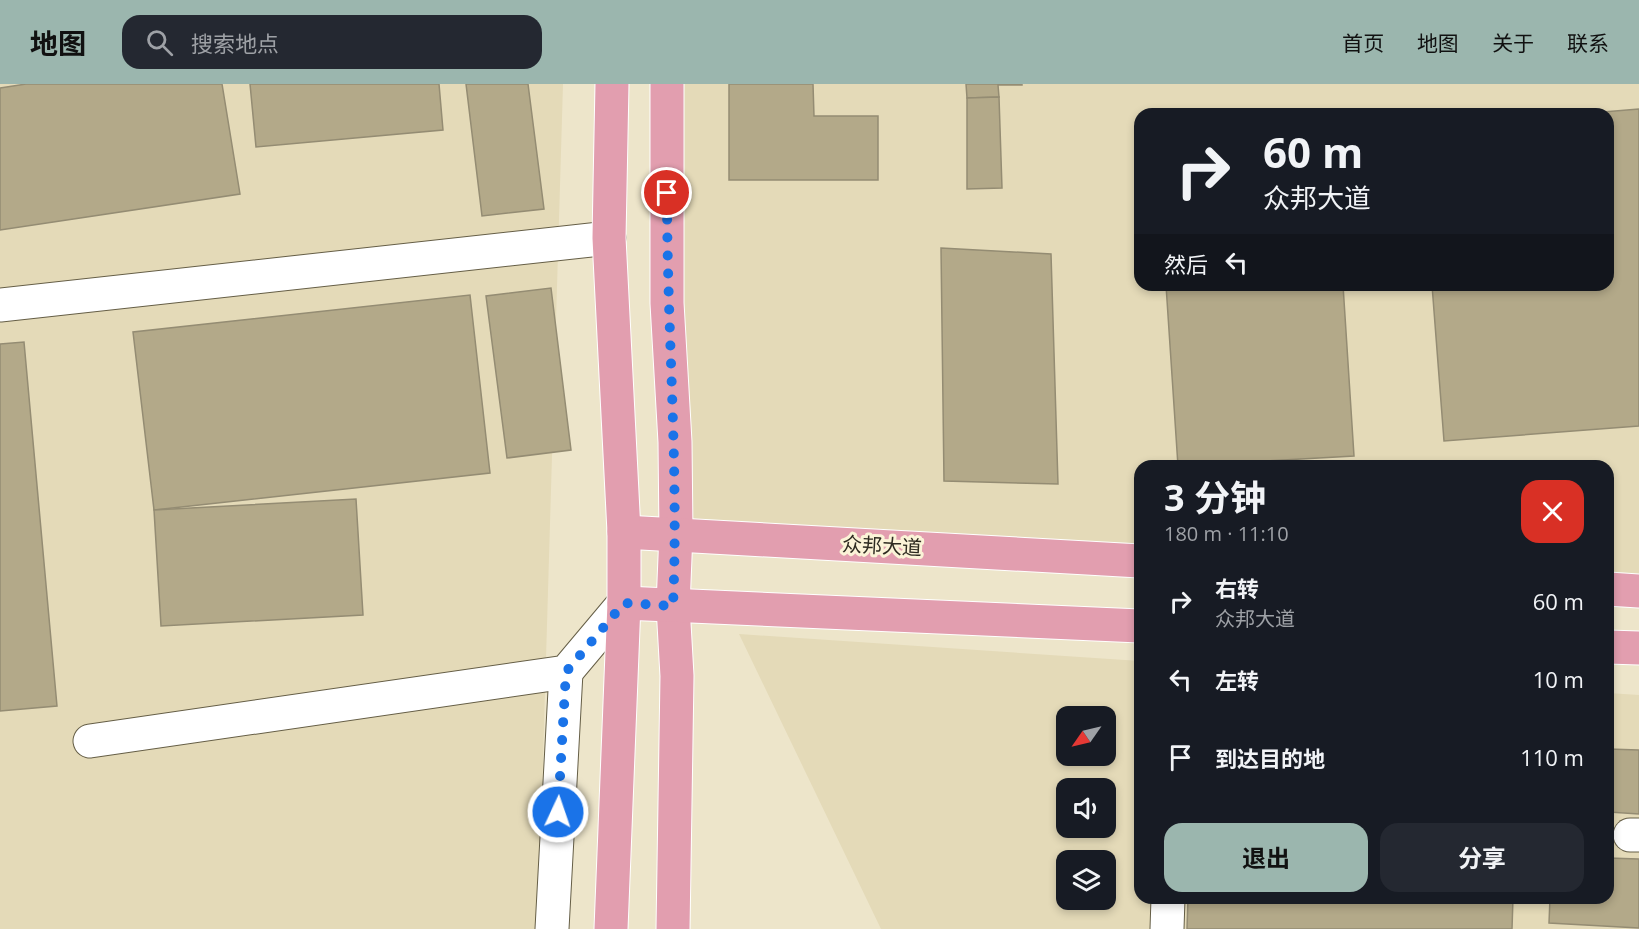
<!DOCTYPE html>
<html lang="zh">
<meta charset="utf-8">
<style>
body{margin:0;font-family:"Open Sans","Noto Sans SC",sans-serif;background:#242831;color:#f1f3f6;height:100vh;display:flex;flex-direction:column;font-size:22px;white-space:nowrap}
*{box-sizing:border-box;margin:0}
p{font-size:20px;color:#9ea1a6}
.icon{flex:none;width:33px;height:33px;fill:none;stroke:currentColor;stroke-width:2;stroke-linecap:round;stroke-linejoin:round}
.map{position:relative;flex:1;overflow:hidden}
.details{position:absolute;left:1134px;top:376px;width:480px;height:444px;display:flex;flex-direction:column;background:#171b24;border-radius:18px;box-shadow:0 3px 9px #0003}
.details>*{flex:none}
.hud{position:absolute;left:1134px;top:24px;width:480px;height:183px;border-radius:18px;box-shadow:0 3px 9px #0003;background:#171b24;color:#f1f3f6;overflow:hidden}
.needle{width:39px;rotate:236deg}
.buttons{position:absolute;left:1056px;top:622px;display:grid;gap:12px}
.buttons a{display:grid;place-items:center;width:60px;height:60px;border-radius:12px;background:#171b24;box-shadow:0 3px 9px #0003;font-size:30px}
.pin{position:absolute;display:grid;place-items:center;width:51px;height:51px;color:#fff;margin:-26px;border:3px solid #fff;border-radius:50%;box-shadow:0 2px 6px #0007}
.me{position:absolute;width:66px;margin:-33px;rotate:3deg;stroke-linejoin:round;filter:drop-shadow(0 0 4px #0008)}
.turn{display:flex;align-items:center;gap:21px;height:126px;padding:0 30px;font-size:27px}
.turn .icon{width:78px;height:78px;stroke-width:2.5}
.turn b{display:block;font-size:42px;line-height:51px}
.then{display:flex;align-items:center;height:57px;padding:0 30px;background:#0003;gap:12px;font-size:22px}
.round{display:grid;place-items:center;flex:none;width:63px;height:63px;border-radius:18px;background:#242831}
.headline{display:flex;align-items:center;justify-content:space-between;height:102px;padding:0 30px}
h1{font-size:36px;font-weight:700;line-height:45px}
.primary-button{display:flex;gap:12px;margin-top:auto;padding:12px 30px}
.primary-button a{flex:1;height:69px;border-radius:18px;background:#9bb6ae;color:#111;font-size:24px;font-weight:700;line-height:69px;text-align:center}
.primary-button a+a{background:#242831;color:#f1f3f6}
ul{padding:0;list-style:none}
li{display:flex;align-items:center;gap:18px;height:78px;padding:0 30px}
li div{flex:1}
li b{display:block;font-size:22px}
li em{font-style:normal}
header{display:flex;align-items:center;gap:36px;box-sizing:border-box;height:84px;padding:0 30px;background:#9bb6ae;color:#111}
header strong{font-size:28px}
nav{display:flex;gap:33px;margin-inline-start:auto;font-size:21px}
.search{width:420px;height:54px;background:#242831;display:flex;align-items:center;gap:15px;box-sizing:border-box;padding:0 21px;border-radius:18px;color:#9ea1a6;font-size:22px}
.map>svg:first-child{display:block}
.built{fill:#e4dab8;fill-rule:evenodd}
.building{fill:#b3a989;stroke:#948c73;stroke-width:1.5}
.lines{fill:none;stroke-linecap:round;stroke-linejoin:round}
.minor-casing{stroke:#655e46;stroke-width:35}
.major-casing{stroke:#fff;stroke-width:35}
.minor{stroke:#fff;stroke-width:33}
.major{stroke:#e29eaf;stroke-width:33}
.route{stroke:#1a73e8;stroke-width:10;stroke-dasharray:0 18}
.labels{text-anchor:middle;stroke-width:6;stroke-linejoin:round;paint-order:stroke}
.street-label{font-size:20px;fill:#2d2a20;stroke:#fbf3d7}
</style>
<header>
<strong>地图</strong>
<div class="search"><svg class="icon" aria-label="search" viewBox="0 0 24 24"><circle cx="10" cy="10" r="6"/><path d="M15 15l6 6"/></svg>搜索地点</div>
<nav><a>首页</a><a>地图</a><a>关于</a><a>联系</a></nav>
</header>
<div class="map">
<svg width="1639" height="845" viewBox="0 0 1639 845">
<rect width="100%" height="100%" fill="#ede5ca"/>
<g class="built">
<polygon points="0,0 563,0 538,845 0,845"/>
<path d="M673,0H1639V499L1608,497V382H1140V473L676,449ZM1140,30H1608V201H1140Z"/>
<path d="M739,550L1140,577V814H1608V609L1639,611V845H881ZM1066,633H1106V672H1066ZM1066,705H1106V744H1066ZM1066,777H1106V816H1066Z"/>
</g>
<g class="building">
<polygon points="26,0 222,0 240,110 0,146 0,4"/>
<polygon points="250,0 439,0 443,46 256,63"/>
<polygon points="466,0 528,0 544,125 482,132"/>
<polygon points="729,0 813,0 814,32 878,32 878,96 729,96"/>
<polygon points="966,0 1022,0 1022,1 998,1 999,13 967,14"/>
<polygon points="999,13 1002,104 967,105 967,14"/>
<polygon points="1639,25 1639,342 1444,357 1432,201 1608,201 1608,30 1579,30"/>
<polygon points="941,164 1051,170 1058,400 944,397"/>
<polygon points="1166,201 1343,201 1354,372 1178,382"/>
<polygon points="551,204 571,366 507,374 486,212"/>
<polygon points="470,211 490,389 154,426 133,248"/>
<polygon points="24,258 57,622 0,627 0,260"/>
<polygon points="356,415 363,531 161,542 154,426"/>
<polygon points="1608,665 1639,666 1639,730 1609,728 1608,757"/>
<polygon points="1608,774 1639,775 1639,844 1549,839 1550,814 1608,814"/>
<polygon points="1188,814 1513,814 1512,845 1187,845"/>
</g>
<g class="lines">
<defs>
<g id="minor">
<polyline points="0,221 609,154"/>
<polyline points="90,657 566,588 624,519"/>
<polyline points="1630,751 1639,751"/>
<polyline points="552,845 566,588"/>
<polyline points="1167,845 1168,814"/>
</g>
<g id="major">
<polyline points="667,0 667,219 675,358 676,449 673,522 677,592 673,845"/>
<polyline points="624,448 1140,477"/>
<polyline points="1608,505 1639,507"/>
<polyline points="624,519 1140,542"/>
<polyline points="1608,563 1639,564"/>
<polyline points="611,845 624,519 624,448 609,154 612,0"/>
</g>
</defs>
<use href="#minor" class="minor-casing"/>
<use href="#major" class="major-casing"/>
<use href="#minor" class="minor"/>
<use href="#major" class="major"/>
</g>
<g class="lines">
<path class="route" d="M558,728L566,588L624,519L673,522C679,384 667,247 667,109"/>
</g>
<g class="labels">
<g class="street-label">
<text transform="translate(882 462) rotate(3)" y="7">众邦大道</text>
</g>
</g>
</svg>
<div class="buttons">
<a><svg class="needle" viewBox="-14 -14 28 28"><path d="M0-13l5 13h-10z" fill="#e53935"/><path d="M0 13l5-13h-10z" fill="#9ea1a6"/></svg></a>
<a><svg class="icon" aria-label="sound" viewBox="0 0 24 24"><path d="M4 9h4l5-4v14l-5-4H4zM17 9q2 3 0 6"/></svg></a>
<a><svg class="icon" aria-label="layers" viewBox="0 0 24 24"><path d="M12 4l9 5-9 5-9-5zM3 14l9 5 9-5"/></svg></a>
</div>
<div class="pin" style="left:667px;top:109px;background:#d93025"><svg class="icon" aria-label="arrive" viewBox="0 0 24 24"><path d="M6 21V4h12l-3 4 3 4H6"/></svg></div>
<svg class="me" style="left:558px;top:728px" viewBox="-20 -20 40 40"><circle r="17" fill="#1a73e8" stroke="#fff" stroke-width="3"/><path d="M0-11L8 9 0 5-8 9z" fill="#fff"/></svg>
<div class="hud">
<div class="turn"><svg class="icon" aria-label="right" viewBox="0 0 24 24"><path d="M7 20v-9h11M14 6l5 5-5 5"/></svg><div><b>60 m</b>众邦大道</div></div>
<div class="then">然后<svg class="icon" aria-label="left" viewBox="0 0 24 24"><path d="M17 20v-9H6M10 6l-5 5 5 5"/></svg></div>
</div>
<section class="details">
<div class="headline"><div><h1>3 分钟</h1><p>180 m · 11:10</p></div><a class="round" style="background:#d93025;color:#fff"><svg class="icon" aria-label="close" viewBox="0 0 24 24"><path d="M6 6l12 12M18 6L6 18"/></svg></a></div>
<ul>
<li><svg class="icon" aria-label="right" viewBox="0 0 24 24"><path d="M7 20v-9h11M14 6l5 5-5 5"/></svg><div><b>右转</b><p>众邦大道</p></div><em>60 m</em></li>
<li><svg class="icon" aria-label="left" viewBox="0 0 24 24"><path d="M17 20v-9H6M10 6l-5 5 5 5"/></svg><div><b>左转</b></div><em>10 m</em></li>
<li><svg class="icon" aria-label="arrive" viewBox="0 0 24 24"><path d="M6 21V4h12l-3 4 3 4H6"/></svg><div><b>到达目的地</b></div><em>110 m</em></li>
</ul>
<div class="primary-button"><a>退出</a><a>分享</a></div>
</section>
</div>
